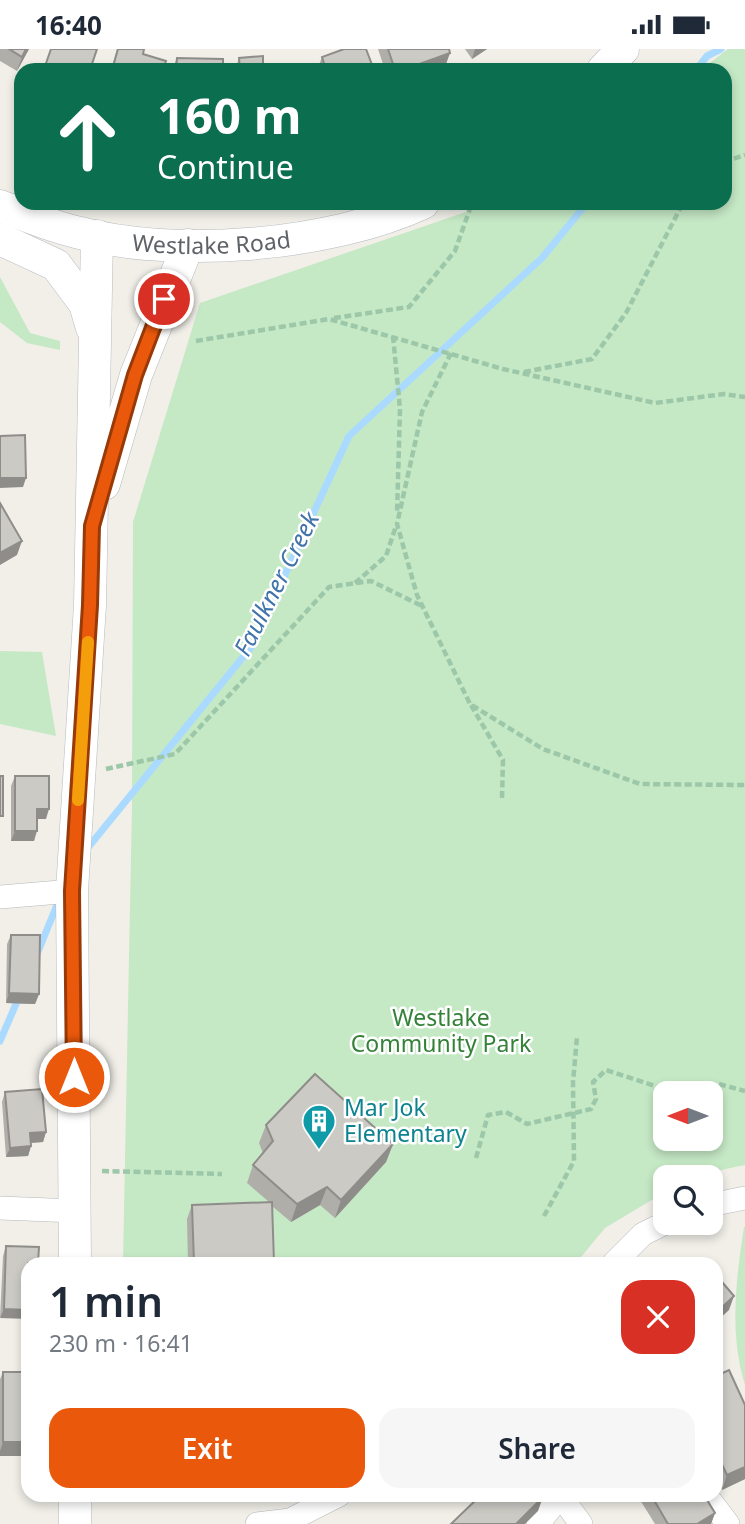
<!DOCTYPE html>
<meta charset="utf-8">
<style>
body{margin:0;font-family:"Noto Sans",sans-serif;background:#f6f6f7;color:#1f2937;height:100vh;display:flex;flex-direction:column;font-size:26px;white-space:nowrap}
*{box-sizing:border-box;margin:0}
p{font-size:23px;color:#747a83}
.icon{flex:none;width:38px;height:38px;fill:none;stroke:currentColor;stroke-width:2;stroke-linecap:round;stroke-linejoin:round}
.map{position:relative;flex:1;overflow:hidden}
.sheet{position:absolute;left:21px;top:1208px;width:702px;height:245px;display:flex;flex-direction:column;background:#fff;border-radius:21px;box-shadow:0 4px 10px #0003}
.sheet>*{flex:none}
.banner{position:absolute;left:14px;top:14px;width:718px;height:147px;border-radius:21px;box-shadow:0 4px 10px #0003;background:#0b6e4f;color:#fff;overflow:hidden}
.needle{width:46px;rotate:270deg}
.buttons{position:absolute;left:653px;top:1032px;display:grid;gap:14px}
.buttons a{display:grid;place-items:center;width:70px;height:70px;border-radius:14px;background:#fff;box-shadow:0 4px 10px #0003;font-size:35px}
.pin{position:absolute;display:grid;place-items:center;width:60px;height:60px;color:#fff;margin:-30px;border:4px solid #fff;border-radius:50%;box-shadow:0 2px 7px #0007}
.me{position:absolute;width:77px;margin:-38px;rotate:0deg;stroke-linejoin:round;filter:drop-shadow(0 0 5px #0008)}
.turn{display:flex;align-items:center;gap:24px;height:147px;padding:0 28px;font-size:32px}
.turn .icon{width:91px;height:91px;stroke-width:2.5}
.turn b{display:block;font-size:49px;line-height:60px}
.round{display:grid;place-items:center;flex:none;width:74px;height:74px;border-radius:21px;background:#f6f6f7}
.summary{display:flex;align-items:center;justify-content:space-between;height:119px;padding:0 28px}
h1{font-size:42px;font-weight:600;line-height:52px}
.action{display:flex;gap:14px;margin-top:auto;padding:14px 28px}
.action a{flex:1;height:80px;border-radius:21px;background:#ea580c;color:#fff;font-size:28px;font-weight:600;line-height:80px;text-align:center}
.action a+a{background:#f6f6f7;color:#1f2937}
.status{display:flex;justify-content:space-between;align-items:center;height:49px;padding:0 35px;background:#fff;direction:ltr}
.status svg{height:19px;fill:currentColor}
.map>svg:first-child{display:block}
.park{fill:#c5e8c5;fill-rule:evenodd}
.lines{fill:none;stroke-linecap:round;stroke-linejoin:round}
.stream{stroke:#aadaff;stroke-width:7}
.street-casing{stroke:#b5b8bc;stroke-width:24}
.secondary-casing{stroke:#b6babf;stroke-width:33}
.path{stroke:#9cc7a9;stroke-width:4.5;stroke-dasharray:7 3.5;stroke-linecap:butt}
.street{stroke:#fff;stroke-width:23}
.secondary{stroke:#fff;stroke-width:32}
.wall{fill:#afaea9}
.shaded-wall{fill:#8f8d8a}
.building{fill:#cccac5;stroke:#8f8d8a;stroke-width:2}
.route-casing{stroke:#983908;stroke-width:18}
.route{stroke:#ea580c;stroke-width:12}
.slow{stroke:#f59e0b;stroke-width:12}
.labels{text-anchor:middle;stroke-width:5;stroke-linejoin:round;paint-order:stroke}
.street-label{font-size:23px;fill:#5f6368;stroke:#fff}
.park-label{font-size:23px;fill:#348238;stroke:#fff}
.culture-label{font-size:23px;fill:#0d838f;stroke:#fff;text-anchor:start}
.water-label{font-size:24px;font-style:italic;fill:#4174aa;stroke:#fff}
</style>
<div class="status"><b>16:40</b><svg viewBox="0 0 49 12"><path d="M0 12V9h3v3zM5 12V6h3v6zM10 12V3h3v9zM15 12V0h3v12zM26 1h20v11H26zM47 4h2v5h-2z"/></svg></div>
<div class="map">
<svg width="745" height="1475" viewBox="0 0 745 1475">
<rect width="100%" height="100%" fill="#f1efe8"/>
<g class="park">
<path d="M728,0H745V1116C718,1121 692,1129 665,1129V1143L605,1179L576,1214H123L132,756L133,473L200,254L492,154H724V21H701ZM665,1045H710V1090H665Z"/>
<polygon points="0,228 30,284 60,292 60,301 27,294 0,273"/>
<polygon points="0,602 42,603 56,687 0,675"/>
<path d="M744,1178H745V1336C729,1285 736,1230 744,1178Z"/>
</g>
<g class="lines">
<g class="stream">
<polyline points="696,21 707,7 721,0"/>
<polyline points="86,801 252,597 349,387 542,209 587,154"/>
<polyline points="37,905 59,851"/>
<polyline points="0,992 19,948"/>
</g>
<defs>
<g id="street">
<polyline points="0,848 72,842"/>
<polyline points="710,1156 745,1149"/>
<polyline points="0,1159 75,1162"/>
<polyline points="614,1214 643,1185 665,1174"/>
<polyline points="560,1446 581,1475"/>
<polyline points="706,1446 728,1475"/>
<polyline points="257,1475 290,1471 339,1446"/>
<polyline points="538,1475 561,1446"/>
</g>
<g id="secondary">
<polyline points="603,21 623,0"/>
<path id="s1" d="M0,157C25,166 50,177 76,183C175,210 330,197 423,154"/>
<polyline points="0,190 56,216 85,255 92,279"/>
<polyline points="104,435 136,326 188,196"/>
<polyline points="75,1214 72,842 90,556 97,187"/>
<polyline points="75,1446 75,1475"/>
</g>
</defs>
<use href="#street" class="street-casing"/>
<use href="#secondary" class="secondary-casing"/>
<g class="path">
<polyline points="724,113 745,106"/>
<polyline points="334,269 409,258 455,202 472,154"/>
<polyline points="393,287 400,360 397,465"/>
<polyline points="196,292 329,270 503,320 655,354 724,345 745,348"/>
<polyline points="451,304 422,363 397,475 417,546 470,655 543,700 640,735 745,736"/>
<polyline points="524,323 592,310 626,264 683,154"/>
<polyline points="355,534 386,507 396,477"/>
<polyline points="471,656 503,711 502,749"/>
<polyline points="106,720 175,705 329,538 371,532 422,557"/>
<polyline points="476,1109 488,1066 506,1063 527,1075 591,1060 596,1050 593,1033 606,1021 661,1039 719,1035 745,1042"/>
<polyline points="102,1122 222,1125"/>
<polyline points="544,1167 574,1112 573,1033 577,988"/>
</g>
<use href="#street" class="street"/>
<use href="#secondary" class="secondary"/>
</g>
<g class="wall">
<polygon points="0,0 29,0 17,22 0,12"/>
<polygon points="117,0 144,0 143,5 163,21 111,21"/>
<polygon points="378,0 449,0 445,18 438,21 385,21"/>
<polygon points="465,0 487,0 472,10"/>
<polygon points="322,8 374,21 317,21"/>
<polygon points="177,9 223,21 172,21"/>
<polygon points="239,9 263,17 287,21 235,21"/>
<polygon points="15,727 46,770 37,770 34,792 11,792 11,737"/>
<polygon points="11,886 39,945 35,955 6,954 7,895"/>
<polygon points="5,1043 46,1083 43,1093 31,1094 31,1097 28,1107 6,1108 2,1053"/>
<polygon points="266,1076 393,1095 386,1113 335,1169 320,1156 291,1173 272,1157 274,1214 188,1214 187,1170 192,1156 269,1153 247,1134 253,1116 263,1104 259,1094"/>
<polygon points="6,1197 39,1198 0,1269 3,1207"/>
<polygon points="3,1323 28,1323 28,1407 0,1407 0,1330"/>
<polygon points="716,1327 745,1430 722,1441 716,1428"/>
<polygon points="637,1446 704,1446 715,1464 711,1475 655,1475"/>
</g>
<g class="shaded-wall">
<polygon points="26,0 29,0 17,22 22,8"/>
<polygon points="475,0 487,0 472,10"/>
<polygon points="450,4 445,18 438,21 403,21"/>
<polygon points="0,429 26,429 23,438 0,439"/>
<polygon points="22,492 17,506 0,516 0,504"/>
<polygon points="37,760 49,760 46,770 34,770"/>
<polygon points="15,782 37,782 34,792 11,792"/>
<polygon points="9,944 39,945 35,955 6,954"/>
<polygon points="46,1083 43,1093 27,1094 30,1084"/>
<polygon points="393,1095 386,1113 335,1169 341,1151"/>
<polygon points="31,1097 28,1107 6,1108 10,1099"/>
<polygon points="327,1138 320,1156 291,1173 297,1155"/>
<polygon points="734,1247 729,1261 716,1273 716,1264"/>
<polygon points="4,1260 28,1261 28,1270 0,1269"/>
<polygon points="3,1393 28,1393 28,1407 0,1407 0,1402"/>
<polygon points="745,1418 745,1430 722,1441 727,1426"/>
<polygon points="543,1448 538,1462 525,1475 516,1475"/>
<polygon points="715,1464 711,1475 697,1475"/>
</g>
<g class="building">
<polygon points="9,0 26,0 22,8"/>
<polygon points="51,0 97,0 90,21 47,21 44,20"/>
<polygon points="118,0 144,0 143,5 166,12 163,21 112,21"/>
<polygon points="344,0 366,0 374,21 326,21 322,8"/>
<polygon points="388,0 449,0 450,4 403,21 395,21"/>
<polygon points="263,7 263,17 287,16 287,21 240,21 239,9"/>
<polygon points="177,9 223,10 223,21 176,21"/>
<polygon points="25,386 26,429 0,429 0,387"/>
<polygon points="0,454 22,492 0,504"/>
<rect x="0" y="727" width="3" height="40"/>
<polygon points="15,727 49,727 49,760 37,760 37,782 15,782"/>
<polygon points="11,886 40,886 39,945 9,944"/>
<polygon points="315,1025 393,1095 341,1151 327,1138 297,1155 253,1116 273,1092 266,1076"/>
<polygon points="42,1040 46,1083 30,1084 31,1097 10,1099 5,1043"/>
<polygon points="272,1153 274,1214 194,1214 192,1156"/>
<polygon points="6,1197 39,1198 38,1214 28,1214 28,1261 4,1260"/>
<polygon points="701,1210 705,1214 697,1214"/>
<polygon points="716,1226 734,1247 716,1264"/>
<polygon points="729,1321 745,1356 745,1418 727,1426 716,1403 716,1327"/>
<rect x="3" y="1323" width="25" height="70"/>
<polygon points="481,1446 540,1446 543,1448 516,1475 451,1475"/>
<polygon points="651,1446 704,1446 715,1464 697,1475 668,1475"/>
</g>
<g class="lines">
<defs>
<polyline id="route" points="74,1028 72,842 90,556 92,477 135,326 164,250"/>
</defs>
<use href="#route" class="route-casing"/>
<use href="#route" class="route"/>
<polyline class="slow" points="78,751 88,593"/>
</g>
<defs>
<symbol id="building-pin" viewBox="-11 -11 22 30"><path d="M0 17L-7.5 6A9.5 9.5 0 1 1 7.5 6Z" fill="#0f9aa8" stroke="#fff"/><path d="M-4-6H4V6H1V3H-1V6H-4ZM-2.5-4.3h1.7v1.8h-1.7ZM.8-4.3h1.7v1.8H.8ZM-2.5-1h1.7V.8h-1.7ZM.8-1h1.7V.8H.8Z" fill="#fff"/></symbol>
</defs>
<g fill-rule="evenodd">
<use href="#building-pin" x="300" y="1053" width="38" height="52"/>
</g>
<g class="labels">
<g class="street-label">
<text dy="8" stroke="none"><textPath href="#s1" startOffset="217">Westlake Road</textPath></text>
</g>
<g class="park-label">
<text x="441" y="977">Westlake<tspan x="441" dy="26">Community Park</tspan></text>
</g>
<g class="culture-label">
<text x="344" y="1067">Mar Jok<tspan x="344" dy="26">Elementary</tspan></text>
</g>
<g class="water-label">
<text transform="translate(277 535) rotate(-63)" y="8">Faulkner Creek</text>
</g>
</g>
</svg>
<div class="buttons">
<a><svg class="needle" viewBox="-14 -14 28 28"><path d="M0-13l5 13h-10z" fill="#e53935"/><path d="M0 13l5-13h-10z" fill="#747a83"/></svg></a>
<a><svg class="icon" aria-label="search" viewBox="0 0 24 24"><circle cx="10" cy="10" r="6"/><path d="M15 15l6 6"/></svg></a>
</div>
<div class="pin" style="left:164px;top:250px;background:#d93025"><svg class="icon" aria-label="arrive" viewBox="0 0 24 24"><path d="M6 21V4h12l-3 4 3 4H6"/></svg></div>
<svg class="me" style="left:74px;top:1028px" viewBox="-20 -20 40 40"><circle r="17" fill="#ea580c" stroke="#fff" stroke-width="3"/><path d="M0-11L8 9 0 5-8 9z" fill="#fff"/></svg>
<div class="banner">
<div class="turn"><svg class="icon" aria-label="ahead" viewBox="0 0 24 24"><path d="M12 20V5M6 11l6-6 6 6"/></svg><div><b>160 m</b>Continue</div></div>
</div>
<section class="sheet">
<div class="summary"><div><h1>1 min</h1><p>230 m · 16:41</p></div><a class="round" style="background:#d93025;color:#fff"><svg class="icon" aria-label="close" viewBox="0 0 24 24"><path d="M6 6l12 12M18 6L6 18"/></svg></a></div>
<div class="action"><a>Exit</a><a>Share</a></div>
</section>
</div>
